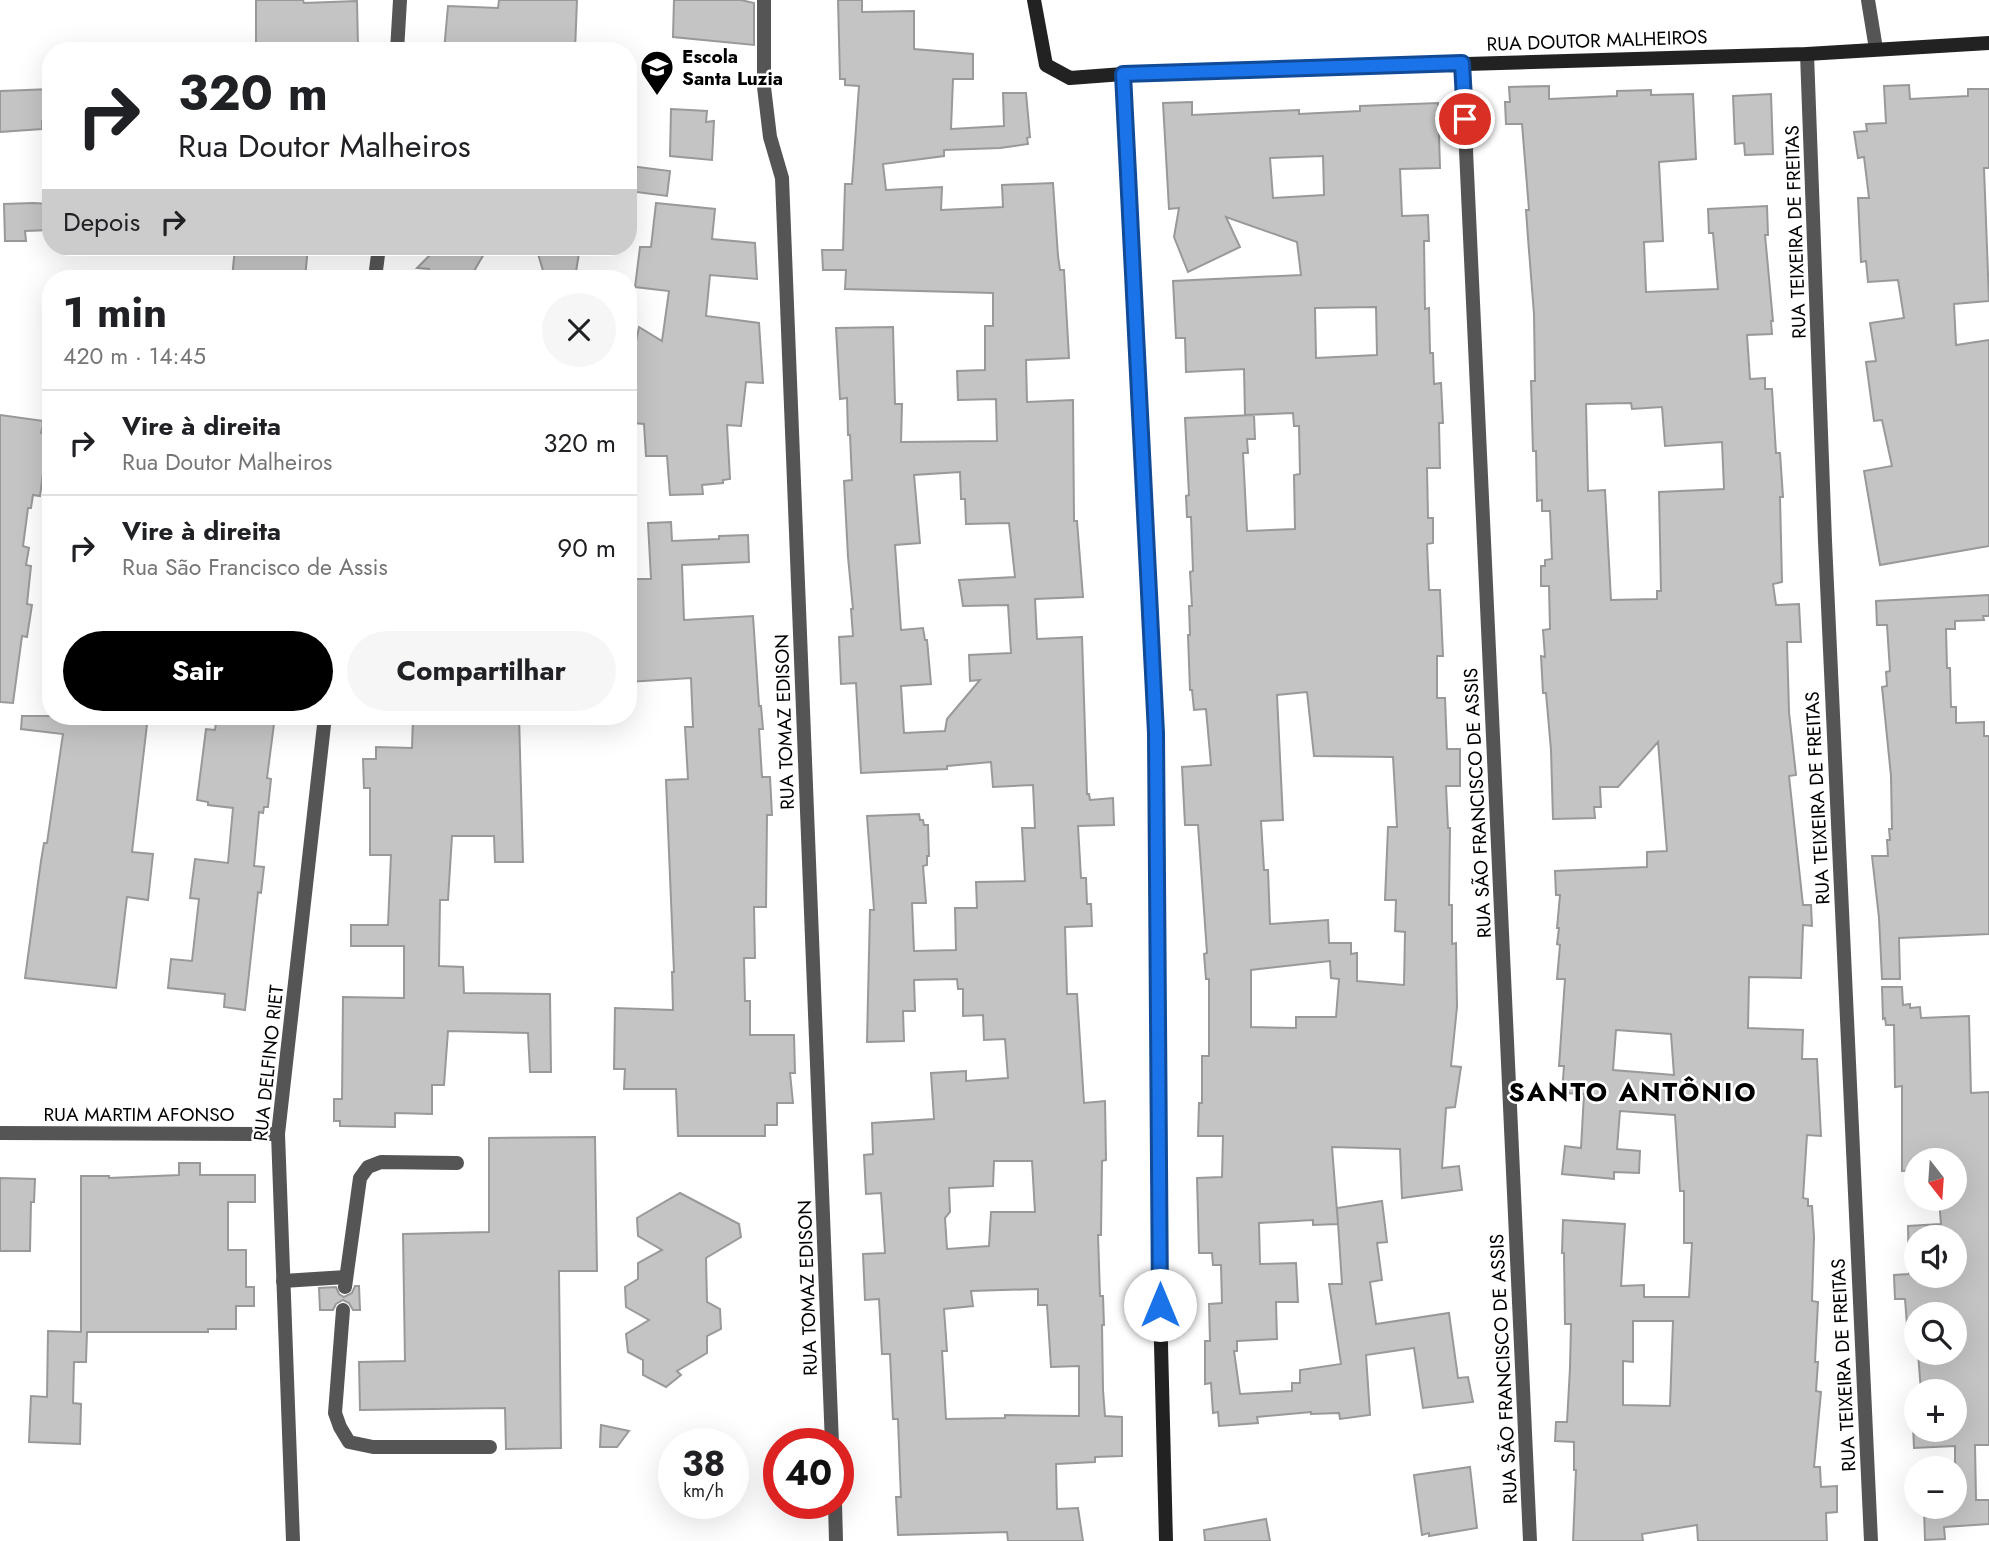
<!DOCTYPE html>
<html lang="pt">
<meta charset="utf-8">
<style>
body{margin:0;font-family:Jost,sans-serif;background:#f6f6f6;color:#202124;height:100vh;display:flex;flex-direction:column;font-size:26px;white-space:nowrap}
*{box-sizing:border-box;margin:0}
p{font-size:23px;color:#757577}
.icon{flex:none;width:38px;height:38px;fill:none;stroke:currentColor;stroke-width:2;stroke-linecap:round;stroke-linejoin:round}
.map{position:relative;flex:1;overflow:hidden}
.drawer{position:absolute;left:42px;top:270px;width:595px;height:455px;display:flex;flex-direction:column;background:#fff;border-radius:28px;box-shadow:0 7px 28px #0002}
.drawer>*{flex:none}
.guide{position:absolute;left:42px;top:42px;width:595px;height:214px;border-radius:28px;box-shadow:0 7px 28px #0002;background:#fff;color:#202124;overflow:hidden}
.needle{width:46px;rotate:163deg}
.fabs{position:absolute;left:1904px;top:1148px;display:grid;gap:14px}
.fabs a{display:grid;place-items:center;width:63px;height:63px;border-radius:50%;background:#fff;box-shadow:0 7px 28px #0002;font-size:35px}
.speed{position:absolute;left:658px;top:1428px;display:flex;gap:14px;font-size:35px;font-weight:700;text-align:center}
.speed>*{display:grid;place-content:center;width:91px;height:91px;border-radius:50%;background:#fff;box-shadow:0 7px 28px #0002;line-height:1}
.speed small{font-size:18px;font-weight:400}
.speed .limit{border:10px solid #d22;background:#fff;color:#111}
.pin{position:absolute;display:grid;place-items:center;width:60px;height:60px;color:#fff;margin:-30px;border:4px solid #fff;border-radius:50%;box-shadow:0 2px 7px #0007}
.me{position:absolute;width:77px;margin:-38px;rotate:0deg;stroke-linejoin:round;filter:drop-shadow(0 0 5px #0008)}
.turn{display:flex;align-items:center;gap:24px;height:147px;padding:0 21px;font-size:32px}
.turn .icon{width:91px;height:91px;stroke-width:2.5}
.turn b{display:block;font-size:49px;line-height:60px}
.then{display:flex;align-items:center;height:66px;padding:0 21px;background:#0003;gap:14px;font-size:26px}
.round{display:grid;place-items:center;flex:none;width:74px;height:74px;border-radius:37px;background:#f6f6f6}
.head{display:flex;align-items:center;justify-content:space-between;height:119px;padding:0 21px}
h1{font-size:42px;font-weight:700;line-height:52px}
.action{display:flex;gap:14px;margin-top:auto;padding:14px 21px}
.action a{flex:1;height:80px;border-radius:42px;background:#000;color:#fff;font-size:28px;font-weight:700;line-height:80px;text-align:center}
.action a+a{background:#f6f6f6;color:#202124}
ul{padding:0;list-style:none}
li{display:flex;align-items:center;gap:21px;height:105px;padding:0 21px;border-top:2px solid #e0e0e0}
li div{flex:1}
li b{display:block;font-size:26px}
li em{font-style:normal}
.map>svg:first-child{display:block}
.building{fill:#c4c4c4;stroke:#999;stroke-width:2;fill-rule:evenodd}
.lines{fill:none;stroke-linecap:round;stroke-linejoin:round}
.lane{stroke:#555;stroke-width:14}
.street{stroke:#555;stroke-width:14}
.secondary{stroke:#222;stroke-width:14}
.route-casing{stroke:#114b97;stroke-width:18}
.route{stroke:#1a73e8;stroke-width:12}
.labels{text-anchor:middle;stroke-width:5;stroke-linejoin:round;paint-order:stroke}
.street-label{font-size:19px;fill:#000;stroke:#fff}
.poi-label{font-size:19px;font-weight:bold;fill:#000;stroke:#fff;text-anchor:start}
.district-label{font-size:26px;font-weight:bold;letter-spacing:2px;fill:#000;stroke:#fff}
</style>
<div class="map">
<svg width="1989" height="1541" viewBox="0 0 1989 1541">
<rect width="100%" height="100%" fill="#fff"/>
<g class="building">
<polygon points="256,0 303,0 304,3 357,1 358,47 350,47 350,51 256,51"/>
<polygon points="499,0 577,0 575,51 444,51 448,6 498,8"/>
<polygon points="674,0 741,0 754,3 754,45 673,37"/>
<path d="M838,0H862V12L914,11V49L973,54V79H953L951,129L1004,126L1003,93H1026L1030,137L1027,138L1028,144L1000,148L944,150V156L883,164L886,190L942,187L941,210L1003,207L1002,185L1053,183L1058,256L1060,270H1064L1069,358L1026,360L1027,402L1073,400L1074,521H1077L1083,597L1035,599L1037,639L1082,637L1087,794H1089L1090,800L1113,798L1114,825L1078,826L1081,878H1086L1087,904H1091L1092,926L1065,927L1067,994H1077L1084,1103L1105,1101L1106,1160L1102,1161L1101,1235H1098L1100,1296H1103L1104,1325H1102L1103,1390L1105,1416L1122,1417V1456L1095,1457V1462L1056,1464L1057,1509L1078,1508L1083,1541H1008L1007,1532L898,1535L896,1497H901L900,1474L898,1419H893L890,1354H882L879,1299L865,1300L863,1254L885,1253L881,1193L866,1194L864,1155L873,1154L872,1123L934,1119L931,1073L966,1071V1081L1008,1078L1005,1039L984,1040L983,1015L963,1016V989H958L957,979L914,980L915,1011H903L904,1041L867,1042L870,910H874L867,816L919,814L920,820H923L924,825H928L929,856H927V865L923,866L926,903H912L914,951L956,950L955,908H977L976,882L1025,881L1022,828H1035L1033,785L993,787L991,762L947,766V769L861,773L856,683L841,684L839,637L853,636L851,609H853L848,557L844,481L852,480L850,435H848L847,398L840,399L836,328L893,327L895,404H902L901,442L997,441L996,399L958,400L957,371L985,370V326H993V293L845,289L846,270H823L822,250H843L845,184H852L859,86L845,85V79H840ZM960,472L961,499H965L966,524L1009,523L1015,577L959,580L963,606L1008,605L1011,653L969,655L970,681L980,680L947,719L945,731L904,733L901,686L931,684L927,640H925L923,628L901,630L895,545L920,543L914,475ZM994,1161H1032L1035,1212H991L989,1246L947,1249L945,1218L950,1212L949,1188L993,1186ZM1038,1289V1305H1047L1051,1367L1079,1366V1416L1005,1415V1418L946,1419L942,1351H947L944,1309L973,1306L971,1291Z"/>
<polygon points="1909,85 1910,99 1968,96 1968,89 1989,89 1989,168 1984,168 1989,301 1954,304 1956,345 1989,340 1989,546 1880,565 1864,471 1892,466 1882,420 1874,421 1866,362 1876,361 1870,323 1904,318 1898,280 1868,282 1866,261 1861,262 1858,198 1869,198 1864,157 1858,158 1854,132 1867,131 1866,124 1886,123 1884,86"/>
<path d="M1549,86V99L1617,96V91L1651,90V95L1693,94L1696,159L1659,162L1663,241L1644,242L1646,292L1718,289L1713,233H1709L1708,209L1767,206L1768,235H1765L1773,321H1771L1772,334L1747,335L1750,379L1765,378V389H1772L1776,453H1780L1783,497H1780L1782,582L1773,584L1776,605L1799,604L1801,642H1787L1789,712L1796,775L1789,776L1803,905H1811L1812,926L1803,925L1801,978L1749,977L1748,1028L1803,1030L1802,1059H1817L1821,1136L1807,1135L1803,1198L1808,1199V1206H1812L1814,1237L1812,1301L1818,1302L1815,1362H1818L1816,1391L1821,1392L1814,1467H1820L1821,1487L1837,1486V1512L1826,1513L1827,1541H1698L1697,1525L1642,1534L1643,1541H1573L1576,1470H1574V1442L1555,1441L1556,1422H1567L1570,1368L1571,1324H1565L1564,1253H1562L1563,1220L1625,1224L1621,1286L1644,1285V1297H1689L1692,1243H1684V1191H1680L1675,1115L1620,1111L1617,1149L1640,1151L1639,1173L1614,1172V1179L1562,1174L1565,1146L1581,1148L1584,1094L1562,1093L1564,1066H1559L1565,979H1557L1560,945L1557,944L1559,928H1557L1560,895H1556L1555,871L1647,867V852L1667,851L1658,742L1618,787H1600L1601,807H1594L1595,818L1553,819L1551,750L1546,693H1543L1541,656L1545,657L1543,630L1550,629L1549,586H1541V566H1545V560L1552,559L1550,511H1542V500L1537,501L1536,451H1533L1531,381H1535L1534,314L1528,238L1526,210H1529L1522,124H1506L1505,102H1510L1509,87ZM1631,403L1632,409L1662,407L1665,446L1722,442L1724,489L1659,492L1661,591H1657V599L1611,600L1605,490L1588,491L1586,404ZM1616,1030L1671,1034L1674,1075L1613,1070ZM1633,1321H1673L1670,1406L1623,1405V1361L1633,1362Z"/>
<polygon points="51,89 51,121 42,121 42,129 0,132 0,91"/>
<polygon points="1771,94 1773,154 1745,155 1744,143 1735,144 1733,96"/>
<path d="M1192,102V115L1299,110V114L1360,111V106L1438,103L1440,168L1400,169L1402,216L1428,215L1429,241H1424L1425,309L1429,308L1430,353H1433L1434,384L1441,383L1443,423H1439L1440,468H1427L1428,518H1433V543L1427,544L1429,590H1440L1443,656H1437V698H1445L1447,749H1460V786H1446L1448,828H1450L1449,905H1452V944L1456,943L1457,1007L1451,1066L1461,1067L1455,1107L1446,1108L1442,1168L1459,1166L1462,1190L1402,1198L1400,1149L1332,1147L1338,1224L1313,1225V1220L1259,1223L1260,1264L1296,1263L1298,1302H1276L1277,1339L1237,1341V1351H1234L1240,1394L1292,1391V1383H1300V1370L1341,1364L1329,1284H1342L1337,1208L1382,1201L1387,1242L1377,1243L1382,1280L1370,1282L1376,1324L1449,1313L1458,1378L1468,1377L1473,1402L1423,1408L1414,1348L1366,1355L1370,1415L1340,1419L1339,1413L1311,1414V1412L1257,1417L1258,1423L1219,1426L1218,1412L1213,1413L1211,1383L1205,1384V1341H1210L1209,1304L1222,1303L1221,1265H1213L1212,1253H1199L1197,1178L1222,1177L1223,1136H1198L1199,1103H1202V1056H1209V979H1206L1204,954L1207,953L1198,825H1185L1182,767L1211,765L1206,709L1194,710L1192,690H1190L1188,635H1190L1189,606H1192L1190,572L1193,571L1191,517H1187L1186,496L1189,495L1185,418L1254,415L1255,439H1247L1248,453H1243L1247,531L1295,529L1294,475L1300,474L1299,426H1294L1293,413L1245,415L1244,369L1186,372L1185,338H1176L1173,281L1301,275L1297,242L1226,217L1240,247L1188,272L1174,237L1179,208L1169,209L1163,103ZM1323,156L1324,195L1273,198L1270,158ZM1376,307L1377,355L1316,358L1315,308ZM1307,692L1314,756L1393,757L1397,827H1388L1385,900H1396L1395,931L1405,932L1404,985L1357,981V953L1351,954V943H1329L1328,920L1270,924L1268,870H1264L1261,821L1283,820L1277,695ZM1330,961L1331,978L1339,979L1336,1017H1296V1028L1251,1027V970Z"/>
<polygon points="671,109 707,111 706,122 714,121 712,160 670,156"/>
<polygon points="630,166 670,171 667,196 628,191"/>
<polygon points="33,203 51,204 51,230 25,231 26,241 5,241 4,204"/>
<polygon points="656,203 715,209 712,239 755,243 757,279 710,275 706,316 759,323 763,383 746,382 741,426 727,425 730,479 723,480 723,483 702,485 703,494 670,495 667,456 646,456 644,424 633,423 635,411 628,410 628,351 634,351 639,327 662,341 669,291 635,287 640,247 651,247"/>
<polygon points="275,247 308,247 305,278 232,278 235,248 275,252"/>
<polygon points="438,247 488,247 470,278 428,278 429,269 417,268"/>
<polygon points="536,247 580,247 575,278 544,274"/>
<polygon points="0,415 44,421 41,433 48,434 40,496 33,495 31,508 28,508 23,546 29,548 26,565 31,566 27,604 32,605 27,637 22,636 13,703 0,702"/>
<polygon points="671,522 672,541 719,539 719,536 748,535 749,562 682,565 684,620 753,616 759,706 761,706 763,729 759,729 762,777 770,777 772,815 767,815 766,907 754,907 755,958 744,958 745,1001 750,1001 750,1035 794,1035 795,1073 790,1073 793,1103 777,1103 777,1125 765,1125 765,1136 678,1136 676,1089 624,1089 625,1069 614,1069 615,1008 673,1010 672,972 674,972 666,780 688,779 685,727 693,727 691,678 628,682 630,579 651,579 648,523"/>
<polygon points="1989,595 1989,616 1983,616 1984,620 1955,621 1955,629 1946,629 1947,668 1950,668 1951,707 1956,707 1956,723 1984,722 1984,736 1989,736 1989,934 1899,938 1900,979 1882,979 1879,918 1872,856 1888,856 1887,840 1890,840 1889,829 1892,829 1891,776 1882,687 1887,686 1886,672 1890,671 1887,625 1877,625 1876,601"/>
<polygon points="22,716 148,716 132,852 153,854 148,900 127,897 116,988 25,978 41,861 44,843 47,843 63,734 21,729"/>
<polygon points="217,716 275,716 267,778 271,779 268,807 264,807 263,813 259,812 254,866 264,867 261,893 258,892 245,1010 224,1007 225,994 168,988 171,959 192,961 199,899 190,898 195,859 228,863 233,808 208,805 208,802 197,800 206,729 215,730"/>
<polygon points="432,716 519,716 523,862 495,862 494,836 452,836 448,900 440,900 439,966 463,967 464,993 550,994 551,1072 530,1072 528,1033 448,1031 444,1085 432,1085 432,1114 395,1113 395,1127 340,1126 340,1121 334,1121 334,1099 342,1099 343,997 404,998 404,946 351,946 351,925 388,925 391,855 370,855 370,788 364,788 363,759 376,759 376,747 412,748 413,718 432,718"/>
<path d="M1882,987H1902L1903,1005L1910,1004V1008L1920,1007L1921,1018L1969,1016L1971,1093L1989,1092V1445H1975L1976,1500H1989V1524L1944,1527L1945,1539L1925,1540L1924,1507H1955V1446L1914,1448L1912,1400H1916V1430H1955V1391H1921L1918,1353H1955V1314H1916V1334L1915,1324L1907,1325L1905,1299H1895L1894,1275L1909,1274L1908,1226L1941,1224L1939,1199H1955V1160H1916V1170L1902,1171V1086L1895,1087L1894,1025H1886L1885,1018L1883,1019ZM1916,1237H1955V1276H1916Z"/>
<polygon points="595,1137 597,1271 559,1271 561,1448 506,1449 505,1408 360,1410 359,1362 405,1361 403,1234 489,1232 489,1138"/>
<polygon points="179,1163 200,1163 200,1175 255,1175 255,1202 228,1202 228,1250 246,1250 246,1287 254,1287 254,1306 236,1306 236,1329 208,1329 208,1332 87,1332 86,1362 74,1362 73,1403 81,1404 80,1444 29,1442 31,1396 47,1397 48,1331 81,1332 81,1176 109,1176 109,1178 179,1175"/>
<polygon points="0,1178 35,1179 34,1202 31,1202 30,1251 0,1251"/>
<polygon points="680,1193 739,1224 741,1237 706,1258 707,1302 720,1309 721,1329 707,1336 707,1353 677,1371 681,1375 666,1387 643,1375 643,1360 628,1352 626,1334 649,1320 626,1307 625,1287 638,1279 638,1263 662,1250 638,1236 637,1218"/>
<polygon points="355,1286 359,1286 360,1310 353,1310 349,1303 343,1300 336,1304 333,1310 320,1310 319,1288 336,1287 339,1294 344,1297 352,1293"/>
<polygon points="601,1425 629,1431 617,1447 600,1447"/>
<polygon points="1470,1467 1477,1528 1429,1536 1429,1533 1422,1535 1414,1475"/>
<polygon points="1266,1519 1270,1541 1205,1541 1204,1530"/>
</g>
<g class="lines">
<g class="lane">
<polyline points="1868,0 1876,49"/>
<polyline points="283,1281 346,1277"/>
<polyline points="345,1287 360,1178 368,1167 381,1162 457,1163"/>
<polyline points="343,1310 335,1413 340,1427 349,1442 373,1447 490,1447"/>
</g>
<g class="street">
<polyline points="764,0 764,87 770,137 782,178 832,1444"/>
<polyline points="397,51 400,0"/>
<polyline points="1807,54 1825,541 1871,1541"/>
<polyline points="1462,63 1530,1541"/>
<polyline points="375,278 379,247"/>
<polyline points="0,1133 278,1134"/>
<polyline points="835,1503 836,1541"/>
<polyline points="293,1541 278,1134 325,716"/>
</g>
<g class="secondary">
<polyline points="1034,0 1046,65 1070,78 1123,74 1807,54 1989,43"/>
<polyline points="1123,74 1155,733 1160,1305 1166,1541"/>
</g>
</g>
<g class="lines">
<defs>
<polyline id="route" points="1160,1305 1156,733 1123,74 1462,63 1465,119"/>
</defs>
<use href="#route" class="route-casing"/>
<use href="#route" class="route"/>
</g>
<defs>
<symbol id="school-pin" viewBox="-11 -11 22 30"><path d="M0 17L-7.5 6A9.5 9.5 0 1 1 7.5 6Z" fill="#000" stroke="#fff"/><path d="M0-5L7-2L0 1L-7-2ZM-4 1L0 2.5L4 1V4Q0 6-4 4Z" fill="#fff"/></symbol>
</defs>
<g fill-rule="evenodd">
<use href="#school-pin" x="638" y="48" width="38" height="52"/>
</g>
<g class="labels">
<g class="street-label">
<text transform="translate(1597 40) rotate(-2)" y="7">RUA DOUTOR MALHEIROS</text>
<text transform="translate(1795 232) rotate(-92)" y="7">RUA TEIXEIRA DE FREITAS</text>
<text transform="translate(784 722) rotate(-92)" y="7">RUA TOMAZ EDISON</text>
<text transform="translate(1817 798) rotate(-93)" y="7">RUA TEIXEIRA DE FREITAS</text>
<text transform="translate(1477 803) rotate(-93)" y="7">RUA SÃO FRANCISCO DE ASSIS</text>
<text transform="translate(268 1063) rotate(-84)" y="7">RUA DELFINO RIET</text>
<text x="139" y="1121">RUA MARTIM AFONSO</text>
<text transform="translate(807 1288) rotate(-92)" y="7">RUA TOMAZ EDISON</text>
<text transform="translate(1843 1365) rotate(-93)" y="7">RUA TEIXEIRA DE FREITAS</text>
<text transform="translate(1503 1369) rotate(-93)" y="7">RUA SÃO FRANCISCO DE ASSIS</text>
</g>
<g class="poi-label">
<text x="682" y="63">Escola<tspan x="682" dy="22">Santa Luzia</tspan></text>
</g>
<g class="district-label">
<text x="1633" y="1101">SANTO ANTÔNIO</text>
</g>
</g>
</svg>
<div class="fabs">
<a><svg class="needle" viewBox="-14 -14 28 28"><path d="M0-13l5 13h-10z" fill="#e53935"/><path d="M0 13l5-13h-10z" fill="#757577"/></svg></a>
<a><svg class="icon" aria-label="sound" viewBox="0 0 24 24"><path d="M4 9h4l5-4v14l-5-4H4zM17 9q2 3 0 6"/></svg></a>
<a><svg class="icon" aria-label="search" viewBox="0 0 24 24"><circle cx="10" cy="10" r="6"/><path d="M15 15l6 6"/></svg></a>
<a>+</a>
<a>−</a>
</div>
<div class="speed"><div>38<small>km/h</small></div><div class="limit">40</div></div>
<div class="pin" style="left:1465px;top:119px;background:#d93025"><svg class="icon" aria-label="arrive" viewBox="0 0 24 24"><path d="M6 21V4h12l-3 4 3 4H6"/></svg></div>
<svg class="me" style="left:1160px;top:1305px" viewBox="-20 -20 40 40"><circle r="19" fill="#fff"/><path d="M0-13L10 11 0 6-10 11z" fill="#1a73e8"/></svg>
<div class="guide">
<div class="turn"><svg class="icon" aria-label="right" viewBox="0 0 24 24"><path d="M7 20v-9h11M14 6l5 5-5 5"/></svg><div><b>320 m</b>Rua Doutor Malheiros</div></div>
<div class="then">Depois<svg class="icon" aria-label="right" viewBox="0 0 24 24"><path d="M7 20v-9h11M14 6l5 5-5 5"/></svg></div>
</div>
<section class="drawer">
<div class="head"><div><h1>1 min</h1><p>420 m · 14:45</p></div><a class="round"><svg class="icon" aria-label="close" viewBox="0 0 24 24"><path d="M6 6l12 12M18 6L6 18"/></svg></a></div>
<ul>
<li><svg class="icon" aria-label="right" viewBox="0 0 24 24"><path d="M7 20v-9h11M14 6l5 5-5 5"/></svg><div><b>Vire à direita</b><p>Rua Doutor Malheiros</p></div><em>320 m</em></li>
<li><svg class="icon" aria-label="right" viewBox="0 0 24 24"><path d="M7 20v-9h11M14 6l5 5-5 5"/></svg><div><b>Vire à direita</b><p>Rua São Francisco de Assis</p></div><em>90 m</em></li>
</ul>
<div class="action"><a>Sair</a><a>Compartilhar</a></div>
</section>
</div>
